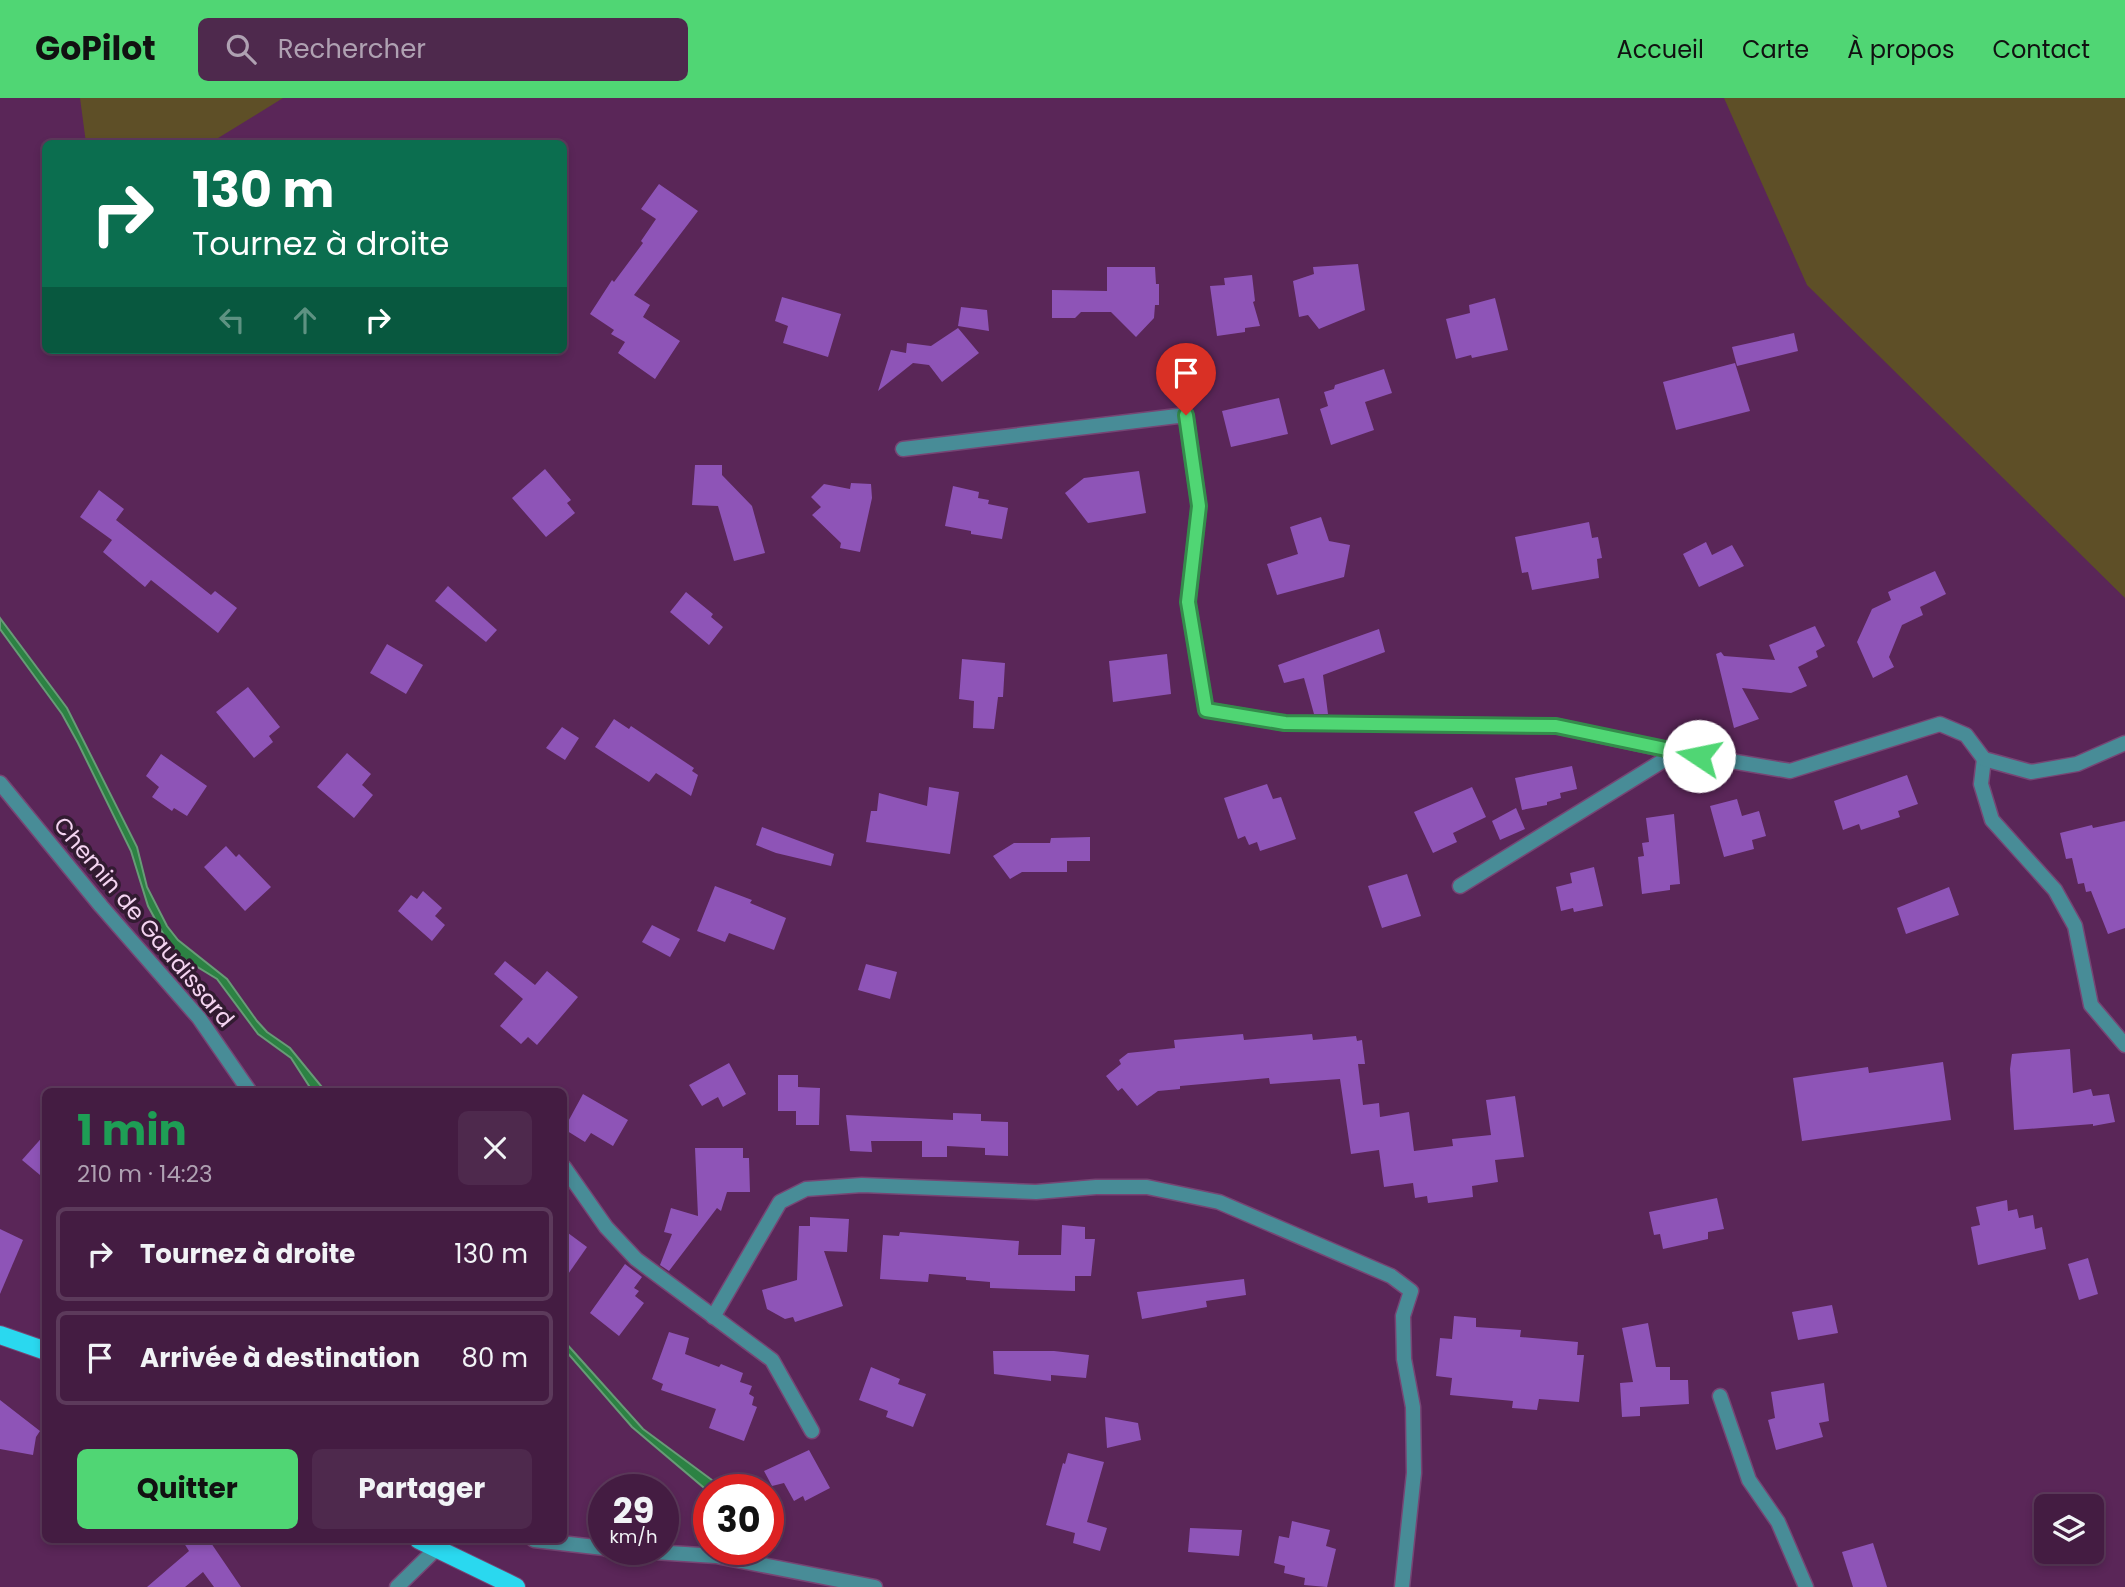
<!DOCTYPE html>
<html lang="fr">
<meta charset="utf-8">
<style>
body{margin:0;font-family:Poppins,sans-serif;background:#4e294d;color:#f1f3f6;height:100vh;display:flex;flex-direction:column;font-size:26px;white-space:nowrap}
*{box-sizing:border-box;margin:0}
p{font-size:23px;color:#afa1b2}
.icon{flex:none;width:38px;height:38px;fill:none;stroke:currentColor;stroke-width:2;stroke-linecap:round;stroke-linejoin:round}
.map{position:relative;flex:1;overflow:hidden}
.drawer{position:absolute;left:42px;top:990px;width:525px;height:455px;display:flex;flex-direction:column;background:#441c42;border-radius:10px;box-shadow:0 4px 10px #0003,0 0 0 2px #5c3a5b}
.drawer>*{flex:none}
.banner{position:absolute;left:42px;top:42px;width:525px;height:214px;border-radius:10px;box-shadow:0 4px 10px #0003,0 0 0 2px #5c3a5b;background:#0b6e4f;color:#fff;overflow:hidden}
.tools{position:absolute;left:2034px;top:1396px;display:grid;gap:14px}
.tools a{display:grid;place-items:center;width:70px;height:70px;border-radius:10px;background:#441c42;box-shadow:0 4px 10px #0003,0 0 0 2px #5c3a5b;font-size:35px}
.speed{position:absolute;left:588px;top:1376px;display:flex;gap:14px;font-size:35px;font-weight:700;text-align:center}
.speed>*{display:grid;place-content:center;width:91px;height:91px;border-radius:50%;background:#441c42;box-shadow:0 4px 10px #0003,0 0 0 2px #5c3a5b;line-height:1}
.speed small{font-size:18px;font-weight:400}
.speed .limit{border:10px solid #d22;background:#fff;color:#111}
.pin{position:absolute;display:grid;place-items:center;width:60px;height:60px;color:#fff;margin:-72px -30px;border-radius:50% 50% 50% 0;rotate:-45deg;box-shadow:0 0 7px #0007}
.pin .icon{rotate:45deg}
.me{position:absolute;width:77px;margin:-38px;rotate:281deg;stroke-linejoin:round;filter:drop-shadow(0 0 5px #0008)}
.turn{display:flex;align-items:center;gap:24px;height:147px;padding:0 35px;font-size:32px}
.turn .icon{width:91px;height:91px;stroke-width:2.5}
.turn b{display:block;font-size:49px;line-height:60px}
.lanes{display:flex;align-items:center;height:66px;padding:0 35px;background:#0003;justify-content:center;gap:35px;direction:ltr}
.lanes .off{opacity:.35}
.round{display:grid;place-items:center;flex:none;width:74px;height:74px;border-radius:10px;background:#4e294d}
.headline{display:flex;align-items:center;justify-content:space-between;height:119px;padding:0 35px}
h1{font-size:42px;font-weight:700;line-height:52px;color:#1e9e55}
.primary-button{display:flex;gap:14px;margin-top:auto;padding:14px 35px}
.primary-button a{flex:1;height:80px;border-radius:10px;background:#50d674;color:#111;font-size:28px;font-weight:700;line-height:80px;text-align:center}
.primary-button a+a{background:#4e294d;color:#f1f3f6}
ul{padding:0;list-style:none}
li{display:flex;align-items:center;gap:21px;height:94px;margin:0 14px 10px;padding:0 21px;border:4px solid #5c3a5b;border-radius:10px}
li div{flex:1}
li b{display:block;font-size:26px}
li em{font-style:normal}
header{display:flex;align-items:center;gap:42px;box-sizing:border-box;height:98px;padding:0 35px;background:#50d674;color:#111}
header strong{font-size:33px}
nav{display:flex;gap:38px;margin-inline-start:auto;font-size:24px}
.search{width:490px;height:63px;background:#4e294d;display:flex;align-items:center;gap:18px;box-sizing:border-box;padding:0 24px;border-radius:10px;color:#afa1b2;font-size:26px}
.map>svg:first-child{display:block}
.green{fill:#5e4f27}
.water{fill:#2c8243;stroke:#689b77;stroke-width:2}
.building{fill:#8e54b7}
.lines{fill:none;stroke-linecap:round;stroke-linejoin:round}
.street-casing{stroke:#764574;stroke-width:17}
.primary-casing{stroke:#764574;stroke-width:20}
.street{stroke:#488c97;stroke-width:14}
.primary{stroke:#2ad8ef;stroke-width:18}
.route-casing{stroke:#348b4b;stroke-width:18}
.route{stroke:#50d674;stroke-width:12}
.labels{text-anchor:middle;stroke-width:7;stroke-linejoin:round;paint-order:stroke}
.street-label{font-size:23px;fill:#f4d4f1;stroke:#321b31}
</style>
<header>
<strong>GoPilot</strong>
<div class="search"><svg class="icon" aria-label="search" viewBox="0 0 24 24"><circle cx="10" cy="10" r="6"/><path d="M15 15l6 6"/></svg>Rechercher</div>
<nav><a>Accueil</a><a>Carte</a><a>À propos</a><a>Contact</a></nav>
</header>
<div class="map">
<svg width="2125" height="1489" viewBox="0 0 2125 1489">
<rect width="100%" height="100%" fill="#5a2658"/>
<g class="green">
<polygon points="80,0 283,0 210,45 86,45"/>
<polygon points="1724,0 2125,0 2125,500 1807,187"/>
</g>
<g class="water">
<polygon points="0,520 67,610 137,749 147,789 167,828 178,842 227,881 257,923 267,934 290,950 326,994 313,994 291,960 258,936 217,881 173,854 148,808 131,753 78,645 62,616 0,531"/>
<polygon points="564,1243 643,1331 724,1391 709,1391 709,1394 632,1329 564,1251"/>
</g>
<g class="building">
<polygon points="659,86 698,113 634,197 650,207 643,219 680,243 655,281 618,255 625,244 611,236 614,232 590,216 612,182 614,184 643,145 641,143 656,121 641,111"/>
<polygon points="1358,166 1365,212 1319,231 1308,217 1299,219 1293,183 1314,176 1313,169"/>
<polygon points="1107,169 1155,169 1156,186 1159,186 1159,207 1155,207 1154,220 1136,239 1111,214 1081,214 1075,220 1052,220 1052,192 1107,193"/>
<polygon points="1252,177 1255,203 1253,204 1260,228 1245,230 1245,234 1217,238 1210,188 1225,187 1224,180"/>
<polygon points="782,199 841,216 828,259 783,245 788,228 775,223"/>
<polygon points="1495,200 1508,252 1472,260 1471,257 1456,261 1446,221 1470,215 1469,207"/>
<polygon points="961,209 987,212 989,233 958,228"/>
<polygon points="958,230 979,255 942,284 929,267 913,265 878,293 891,252 906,255 907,245 931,248"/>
<polygon points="1794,235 1798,253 1737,268 1732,249"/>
<polygon points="1735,265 1750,313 1676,332 1663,284"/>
<polygon points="1384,271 1392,295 1365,304 1374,332 1331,347 1320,311 1328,308 1324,294 1334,291 1335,287"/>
<polygon points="1279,300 1288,336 1231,349 1222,313"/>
<polygon points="695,367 722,367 722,377 752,408 765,455 734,463 718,408 692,407"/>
<polygon points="545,371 571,402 567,405 575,415 546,439 512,400"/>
<polygon points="1139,373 1146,415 1088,425 1065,395 1084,380"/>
<polygon points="851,385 871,386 872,400 860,454 840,450 841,445 812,417 821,409 811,399 824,386 850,391"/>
<polygon points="953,388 979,394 978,400 989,402 988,406 1008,410 1002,441 971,436 971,433 945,428"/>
<polygon points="99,392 124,411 116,422 211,497 215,493 237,510 218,535 151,482 145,489 103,454 112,442 80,419"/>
<polygon points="1321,419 1329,443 1350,447 1344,479 1277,497 1267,466 1298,456 1290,429"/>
<polygon points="1589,424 1592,440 1598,439 1602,460 1597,461 1599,480 1532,492 1528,474 1522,475 1515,439"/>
<polygon points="1706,444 1712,457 1732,447 1744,468 1699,489 1683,456"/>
<polygon points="1935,473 1946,496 1920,509 1923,517 1902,527 1889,559 1894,569 1873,580 1857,544 1872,511 1891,502 1888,494"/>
<polygon points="448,488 497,532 486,544 435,503"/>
<polygon points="686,494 713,516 711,519 723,529 709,547 670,514"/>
<polygon points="1815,528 1825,548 1816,553 1818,559 1798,569 1807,588 1791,595 1742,590 1759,621 1734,630 1716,556 1721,554 1724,558 1775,562 1769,547"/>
<polygon points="1379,531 1385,554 1323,577 1328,616 1314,616 1304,580 1284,585 1278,567"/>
<polygon points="387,546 423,567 406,596 370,575"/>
<polygon points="1167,556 1171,596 1113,604 1109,563"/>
<polygon points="962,561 1005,565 1003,599 998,599 994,631 973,630 974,603 959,601"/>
<polygon points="248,589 280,629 269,638 273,644 254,660 216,614"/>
<polygon points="614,621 629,631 631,628 694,670 692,673 698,677 691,698 656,675 649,684 595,649"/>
<polygon points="562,629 579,640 565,662 546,650"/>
<polygon points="347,655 371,676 362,687 373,697 354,720 317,689"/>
<polygon points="161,656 207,688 187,718 174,710 172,713 152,699 159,689 146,678"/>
<polygon points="1572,668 1577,691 1560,695 1561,700 1547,704 1547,707 1522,712 1515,680"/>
<polygon points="1907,677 1918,706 1898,713 1900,719 1861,732 1859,726 1843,732 1834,703"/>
<polygon points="1267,686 1273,701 1281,699 1296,741 1260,753 1257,744 1249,747 1245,738 1238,741 1224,700"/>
<polygon points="929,689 959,694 950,756 866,744 871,713 877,713 879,695 927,708"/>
<polygon points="1472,689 1486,719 1453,735 1457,744 1433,755 1414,714"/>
<polygon points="1737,701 1742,718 1759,713 1766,738 1752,742 1754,751 1724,759 1710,708"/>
<polygon points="1516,710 1525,731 1500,742 1492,723"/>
<polygon points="1674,716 1680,786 1670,787 1670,792 1642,796 1638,759 1644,758 1642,745 1649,744 1646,720"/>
<polygon points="2125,723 2125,830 2108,836 2091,793 2086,794 2084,785 2078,786 2072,760 2066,761 2060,735 2092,727 2093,730"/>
<polygon points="762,729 834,756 831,768 776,755 756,747"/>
<polygon points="1090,739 1090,763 1067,763 1067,774 1022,774 1010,781 993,758 1014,745 1050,745 1051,740"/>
<polygon points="226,748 236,759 239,756 271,789 245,813 204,769"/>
<polygon points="1594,769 1603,808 1574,814 1573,810 1561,813 1556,789 1572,785 1570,775"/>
<polygon points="1407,776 1421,818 1382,830 1368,788"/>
<polygon points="715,788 752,802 750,805 786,820 774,852 729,835 725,844 697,833"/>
<polygon points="1949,789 1959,817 1906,836 1897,810"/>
<polygon points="423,793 442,810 435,818 445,827 432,843 398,813 411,797 417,801"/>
<polygon points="652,827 680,841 670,859 642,844"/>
<polygon points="505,863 535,887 547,873 578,899 537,947 528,939 521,946 500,928 523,901 494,876"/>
<polygon points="866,866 897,874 890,901 858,892"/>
<polygon points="1243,936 1244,942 1312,936 1313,942 1356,938 1357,943 1362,942 1365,966 1358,966 1363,1007 1379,1005 1380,1019 1409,1014 1414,1053 1453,1048 1452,1041 1491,1037 1486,1002 1515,998 1524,1059 1495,1062 1498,1084 1472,1088 1473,1099 1428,1105 1427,1098 1415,1100 1413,1085 1384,1089 1379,1052 1351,1056 1340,981 1270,986 1269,980 1180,988 1180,991 1158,993 1137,1008 1122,990 1118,993 1106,978 1121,966 1119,962 1128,955 1175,950 1174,942"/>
<polygon points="2070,951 2073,995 2091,991 2093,998 2109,996 2115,1024 2093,1028 2093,1026 2014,1032 2010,971 2012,956"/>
<polygon points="1943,964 1951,1022 1802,1043 1793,980 1868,969 1869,975"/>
<polygon points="729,965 746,996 723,1009 718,999 702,1008 689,987"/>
<polygon points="778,977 798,977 798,989 820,990 819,1027 796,1027 796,1013 778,1013"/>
<polygon points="583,996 628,1022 613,1048 591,1035 585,1044 564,1031"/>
<polygon points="953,1015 981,1016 981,1023 1008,1024 1008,1058 985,1057 985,1050 947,1048 947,1059 922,1059 922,1043 871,1043 872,1054 850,1053 846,1017 953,1022"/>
<polygon points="46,1035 46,1082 22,1062"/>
<polygon points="695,1050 743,1050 743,1060 749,1060 750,1094 727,1094 721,1113 717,1110 669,1173 660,1167 672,1136 664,1134 671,1110 698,1118"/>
<polygon points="1717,1100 1724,1131 1708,1134 1708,1141 1663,1151 1660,1136 1654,1137 1649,1114"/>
<polygon points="2007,1102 2008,1113 2017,1111 2019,1120 2033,1117 2035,1131 2042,1129 2046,1151 1978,1167 1971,1129 1980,1127 1976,1109"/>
<polygon points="810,1119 849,1121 847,1154 824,1153 843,1208 795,1224 793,1219 785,1221 767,1211 762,1192 797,1182 799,1128 810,1128"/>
<polygon points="1062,1127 1085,1129 1085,1141 1095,1141 1091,1178 1075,1178 1075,1193 990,1190 990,1184 966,1182 966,1179 929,1176 928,1184 880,1181 883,1137 899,1138 900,1134 1019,1143 1018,1157 1061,1157"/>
<polygon points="0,1131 23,1142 0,1196"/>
<polygon points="564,1132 587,1149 564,1182"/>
<polygon points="2088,1160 2098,1196 2079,1202 2068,1166"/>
<polygon points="625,1166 642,1179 634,1190 639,1193 635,1198 644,1205 619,1238 590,1215"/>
<polygon points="1244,1181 1246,1197 1206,1203 1207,1209 1142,1221 1137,1194"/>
<polygon points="1832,1207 1838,1235 1798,1242 1792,1214"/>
<polygon points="1454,1218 1476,1220 1476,1229 1521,1232 1520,1239 1578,1244 1577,1257 1584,1257 1579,1304 1539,1301 1537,1312 1512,1310 1513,1303 1450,1297 1452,1280 1436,1278 1440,1240 1452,1241"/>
<polygon points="1648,1225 1656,1269 1670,1269 1670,1282 1688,1282 1689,1306 1640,1309 1640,1318 1622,1319 1620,1285 1633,1284 1622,1230"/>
<polygon points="669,1234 689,1240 685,1256 719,1269 721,1266 743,1275 740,1284 752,1288 749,1296 754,1299 752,1307 757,1309 744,1343 709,1330 716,1311 661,1292 663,1286 652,1281"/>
<polygon points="993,1253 1054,1253 1089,1257 1086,1280 1051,1277 1051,1283 994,1276"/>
<polygon points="871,1269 900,1281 898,1286 926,1296 913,1329 886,1319 888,1313 859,1302"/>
<polygon points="1824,1285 1829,1323 1819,1325 1823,1339 1776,1352 1768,1322 1775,1320 1771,1294"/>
<polygon points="0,1302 40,1333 36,1339 33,1357 0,1351"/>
<polygon points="1105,1319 1138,1325 1141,1342 1107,1350"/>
<polygon points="809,1352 830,1390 805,1403 803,1398 794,1403 784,1385 772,1388 764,1373"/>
<polygon points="1068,1355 1104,1364 1087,1424 1107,1430 1100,1453 1073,1445 1075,1435 1046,1427 1063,1365 1065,1366"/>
<polygon points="1292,1423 1330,1432 1326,1448 1336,1451 1327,1489 1304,1487 1305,1480 1284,1475 1285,1468 1274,1465 1279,1438 1289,1440"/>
<polygon points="1190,1430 1242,1432 1239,1458 1188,1454"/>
<polygon points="182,1442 209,1442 241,1489 214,1489 203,1474 185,1489 147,1489 189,1453"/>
<polygon points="1873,1445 1887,1489 1853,1489 1842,1454"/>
</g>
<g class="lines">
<defs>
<g id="street">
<polyline points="903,351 1186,317 1199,408 1188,504 1206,612 1285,625 1556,628 1677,654"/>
<polyline points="1984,661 1981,686 1992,722 2055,792 2075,828 2091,907 2125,947"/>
<polyline points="0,685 101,808 199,920 250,994"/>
<polyline points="1460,788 1677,654 1790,673 1940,626 1966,637 1984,661 2031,674 2077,666 2125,645"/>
<polyline points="564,1069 606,1129 636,1161 772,1262 812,1333"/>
<polyline points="713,1219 780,1104 806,1091 862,1087 1036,1094 1096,1089 1147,1089 1219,1104 1391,1178 1411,1193 1403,1218 1404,1261 1413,1309 1414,1375 1402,1489"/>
<polyline points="1720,1298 1749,1382 1778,1424 1806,1489"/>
<polyline points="534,1442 604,1450"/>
<polyline points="607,1451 716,1458 875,1489"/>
<polyline points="397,1489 436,1451"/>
</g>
<g id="primary">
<polyline points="0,1237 46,1253"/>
<polyline points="419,1442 516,1489"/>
</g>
</defs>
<use href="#street" class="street-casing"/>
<use href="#primary" class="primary-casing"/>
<use href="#street" class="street"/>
<use href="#primary" class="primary"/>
</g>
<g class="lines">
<defs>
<polyline id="route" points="1186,317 1199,408 1188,504 1206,612 1285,625 1556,628 1699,658"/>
</defs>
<use href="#route" class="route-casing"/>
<use href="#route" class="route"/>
</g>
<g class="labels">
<g class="street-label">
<text transform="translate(144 824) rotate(50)" y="8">Chemin de Gaudissard</text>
</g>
</g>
</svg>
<div class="tools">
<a><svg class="icon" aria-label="layers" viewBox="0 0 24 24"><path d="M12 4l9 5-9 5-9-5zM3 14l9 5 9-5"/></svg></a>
</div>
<div class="speed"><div>29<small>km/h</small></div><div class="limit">30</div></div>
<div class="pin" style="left:1186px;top:317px;background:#d93025"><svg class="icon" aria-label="arrive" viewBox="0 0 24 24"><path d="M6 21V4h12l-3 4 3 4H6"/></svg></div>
<svg class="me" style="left:1699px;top:658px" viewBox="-20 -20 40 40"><circle r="19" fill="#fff"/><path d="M0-13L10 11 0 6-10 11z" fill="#50d674"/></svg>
<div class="banner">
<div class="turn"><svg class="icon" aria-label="right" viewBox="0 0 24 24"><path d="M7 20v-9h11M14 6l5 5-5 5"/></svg><div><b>130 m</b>Tournez à droite</div></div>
<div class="lanes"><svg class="icon off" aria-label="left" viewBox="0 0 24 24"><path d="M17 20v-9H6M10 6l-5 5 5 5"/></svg><svg class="icon off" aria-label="ahead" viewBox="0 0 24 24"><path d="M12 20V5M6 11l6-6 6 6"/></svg><svg class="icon" aria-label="right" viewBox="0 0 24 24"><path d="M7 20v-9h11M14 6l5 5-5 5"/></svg></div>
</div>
<section class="drawer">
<div class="headline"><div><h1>1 min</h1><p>210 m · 14:23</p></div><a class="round"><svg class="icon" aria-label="close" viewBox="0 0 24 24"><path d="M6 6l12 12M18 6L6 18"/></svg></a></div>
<ul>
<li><svg class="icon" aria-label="right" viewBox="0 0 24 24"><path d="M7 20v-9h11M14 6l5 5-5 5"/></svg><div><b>Tournez à droite</b></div><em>130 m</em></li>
<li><svg class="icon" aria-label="arrive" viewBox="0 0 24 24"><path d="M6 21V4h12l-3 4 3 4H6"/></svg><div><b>Arrivée à destination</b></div><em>80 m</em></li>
</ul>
<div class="primary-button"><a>Quitter</a><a>Partager</a></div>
</section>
</div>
